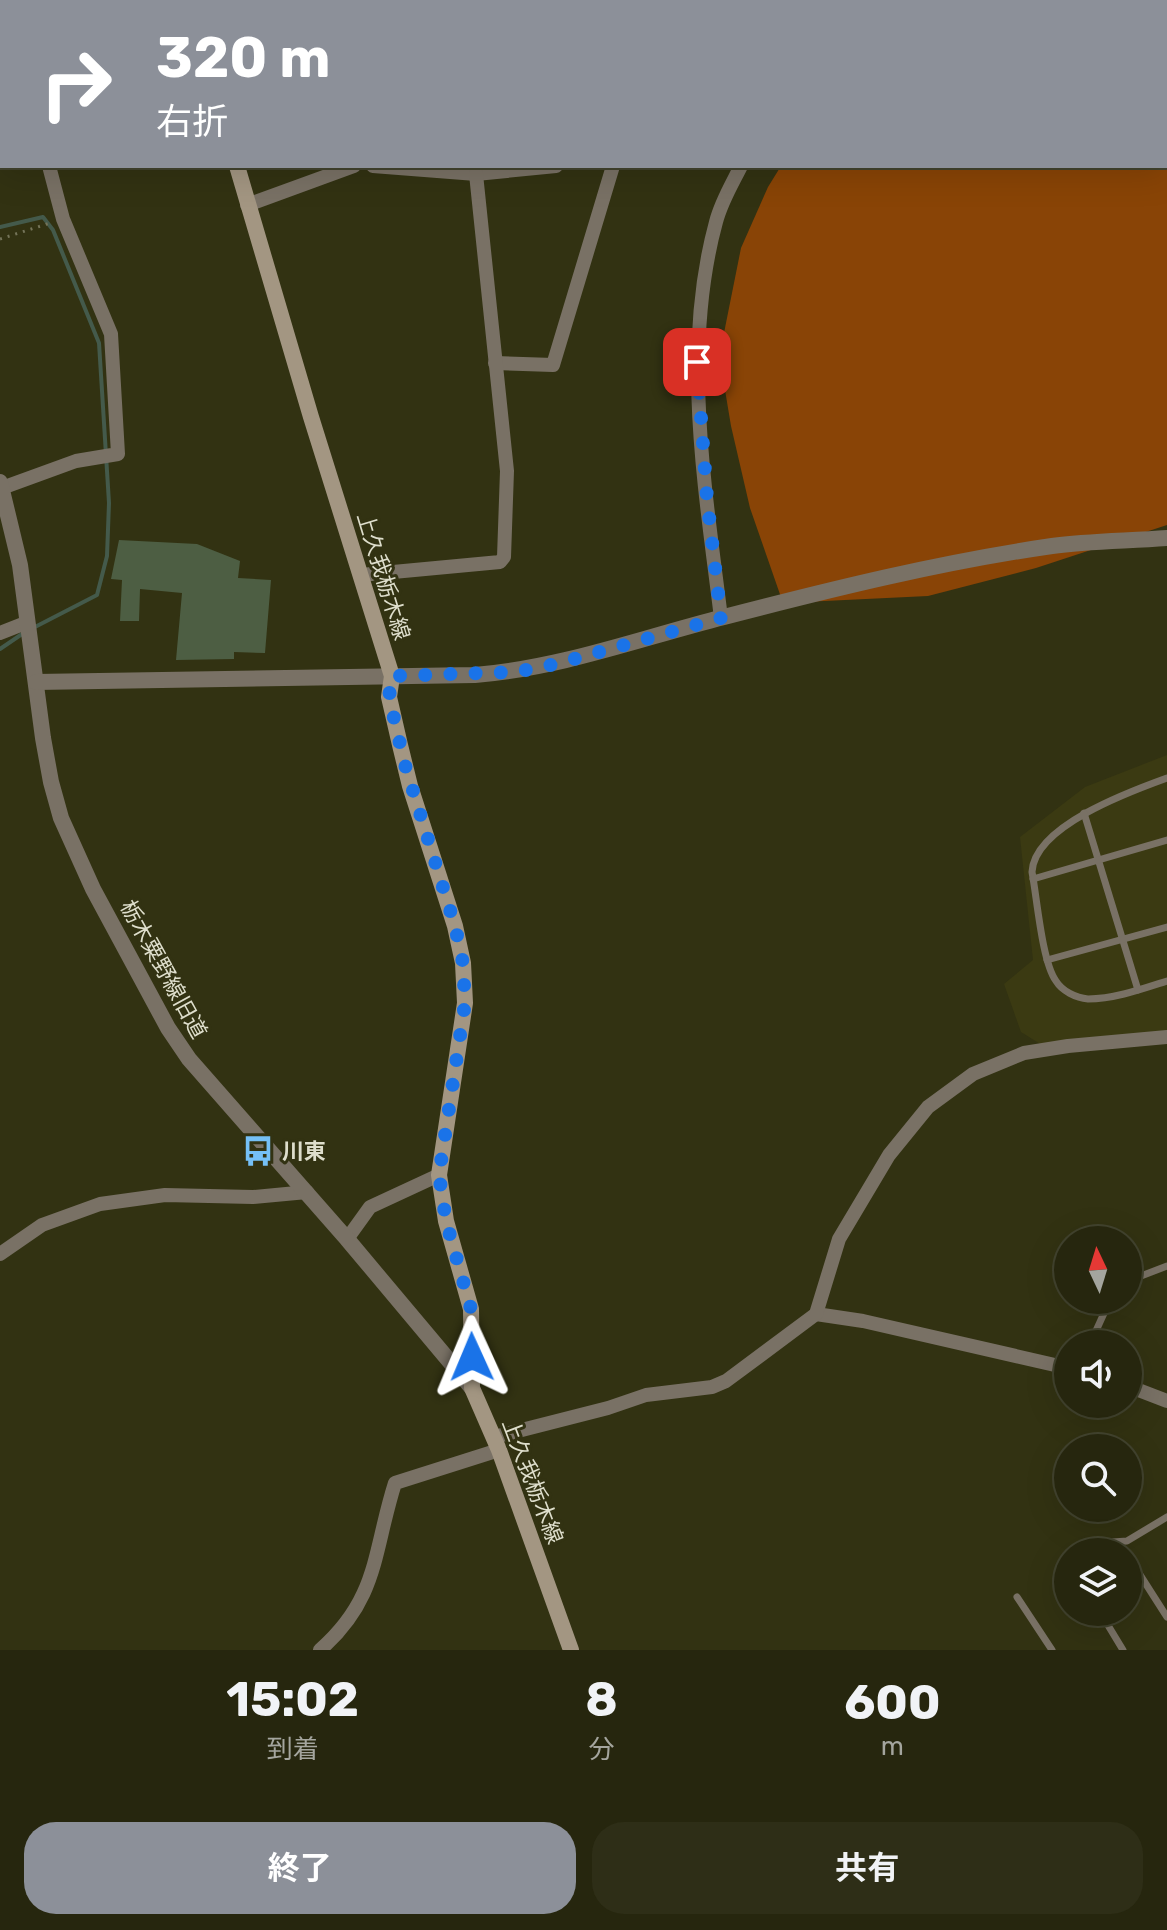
<!DOCTYPE html>
<html lang="ja">
<meta charset="utf-8">
<style>
body{margin:0;font-family:Rubik,"Noto Sans JP",sans-serif;background:#2e2e17;color:#f1f3f6;height:100vh;display:flex;flex-direction:column;font-size:30px;white-space:nowrap}
*{box-sizing:border-box;margin:0}
p{font-size:26px;color:#a4a59e}
.icon{flex:none;width:44px;height:44px;fill:none;stroke:currentColor;stroke-width:2;stroke-linecap:round;stroke-linejoin:round}
.map{position:relative;height:1650px;overflow:hidden}
.details{display:flex;flex-direction:column;background:#26260e;flex:1}
.details>*{flex:none}
.banner{position:absolute;left:0px;top:0px;width:1168px;height:168px;box-shadow:0 8px 32px #0002,0 0 0 2px #42432e;background:#8c9099;color:#fff;overflow:hidden}
.needle{width:52px;rotate:356deg}
.buttons{position:absolute;left:1054px;top:1226px;display:grid;gap:16px}
.buttons a{display:grid;place-items:center;width:88px;height:88px;border-radius:50%;background:#26260e;box-shadow:0 8px 32px #0002,0 0 0 2px #42432e;font-size:40px}
.pin{position:absolute;display:grid;place-items:center;width:68px;height:68px;color:#fff;margin:-34px;border-radius:16px;box-shadow:0 4px 12px #0006}
.me{position:absolute;width:88px;margin:-44px;rotate:359deg;stroke-linejoin:round;filter:drop-shadow(0 0 6px #0008)}
.turn{display:flex;align-items:center;gap:28px;height:168px;padding:0 24px;font-size:36px}
.turn .icon{width:104px;height:104px;stroke-width:2.5}
.turn b{display:block;font-size:56px;line-height:68px}
.eta{display:flex;justify-content:space-evenly;align-items:center;height:136px;text-align:center}
.eta b{font-size:48px;font-weight:700;line-height:56px}
.primary-button{display:flex;gap:16px;margin-top:auto;padding:16px 24px}
.primary-button a{flex:1;height:92px;border-radius:32px;background:#8c9099;color:#fff;font-size:32px;font-weight:700;line-height:92px;text-align:center}
.primary-button a+a{background:#2e2e17;color:#f1f3f6}
.map>svg:first-child{display:block}
.built{fill:#3b3a12}
.green{fill:#894406}
.lines{fill:none;stroke-linecap:round;stroke-linejoin:round}
.stream{stroke:#445a4b;stroke-width:4}
.building{fill:#4d5e43}
.path{stroke:#747459;stroke-width:3;stroke-dasharray:2 6;stroke-linecap:butt}
.service{stroke:#797165;stroke-width:7}
.minor{stroke:#797165;stroke-width:14}
.tertiary{stroke:#797165;stroke-width:16}
.secondary{stroke:#a39682;stroke-width:16}
.route{stroke:#1a73e8;stroke-width:14;stroke-dasharray:0 25.2}
.labels{text-anchor:middle;stroke-width:6;stroke-linejoin:round;paint-order:stroke}
.street-label{font-size:22px;fill:#dedecc;stroke:#323212}
.poi-label{font-size:22px;font-weight:bold;fill:#dedecc;stroke:#323212;text-anchor:start}
</style>
<div class="map">
<svg width="1167" height="1650" viewBox="0 0 1167 1650">
<rect width="100%" height="100%" fill="#323212"/>
<polygon class="built" points="1167,755 1167,1032 1042,1045 1021,1032 1004,984 1033,960 1020,837 1085,787"/>
<polygon class="green" points="1167,53 1167,525 1036,568 928,596 783,603 750,508 731,426 724,384 724,333 741,248 768,187 781,166 1166,166"/>
<g class="lines">
<g class="stream">
<polyline points="0,227 43,217 53,230 99,343 109,503 107,556 97,595 33,628"/>
<polyline points="0,649 25,632"/>
</g>
</g>
<polygon class="building" points="119,540 197,544 240,561 238,578 271,580 265,653 234,652 234,659 176,660 182,593 140,589 139,621 120,621 122,580 111,579"/>
<g class="lines">
<polyline class="path" points="0,239 50,223"/>
<g class="service">
<path d="M1167,778C1131,791 1034,826 1032,872C1037,898 1042,962 1056,981C1062,991 1076,998 1088,999C1114,999 1142,989 1167,981"/>
<polyline points="1084,813 1138,990"/>
<polyline points="1033,879 1167,840"/>
<polyline points="1047,960 1167,927"/>
<polyline points="1128,1281 1167,1266"/>
<polyline points="1090,1344 1110,1300"/>
<polyline points="1097,1552 1113,1542 1127,1541 1167,1517"/>
<polyline points="1128,1556 1167,1617"/>
<polyline points="1017,1597 1052,1650"/>
<polyline points="1100,1612 1123,1650"/>
</g>
<g class="minor">
<polyline points="475,0 475,2"/>
<polyline points="720,2 724,0"/>
<polyline points="874,2 875,0"/>
<polyline points="373,166 476,174 556,166"/>
<polyline points="247,205 354,166"/>
<polyline points="495,363 553,365 613,166"/>
<polyline points="2,488 76,461 118,454 111,334 63,219 49,166"/>
<polyline points="361,575 500,562 504,557 507,471 476,174"/>
<path d="M721,618C705,487 681,350 716,222C721,202 732,184 741,166"/>
<polyline points="0,633 28,622"/>
<polyline points="347,1239 370,1207 439,1175"/>
<polyline points="0,1254 42,1225 100,1204 165,1195 253,1197 307,1192"/>
<polyline points="816,1314 863,1321 1068,1368"/>
<polyline points="1128,1386 1167,1401"/>
<polyline points="494,1437 608,1408 646,1395 712,1387 726,1381 816,1314 839,1239 889,1155 928,1107 973,1074 1024,1053 1068,1046 1167,1037"/>
<path d="M320,1650C379,1598 373,1552 395,1483L499,1450"/>
</g>
<g class="tertiary">
<polyline points="0,482 20,565 43,738 51,782 61,818 93,889 168,1028 189,1059 347,1239 472,1388"/>
<path d="M36,682L475,675C561,668 641,638 724,617C832,589 941,562 1052,546C1089,541 1129,541 1167,538"/>
</g>
<g class="secondary">
<polyline points="218,0 218,2"/>
<polyline points="237,166 311,417 392,676 389,697 400,745 410,786 455,926 463,963 465,1003 439,1175 446,1221 471,1309 472,1388 499,1450 571,1650"/>
</g>
</g>
<g class="lines">
<polyline class="route" points="472,1357 471,1309 446,1221 439,1175 465,1003 463,963 455,926 405,765 389,697 392,676 516,672 556,664 721,618 707,499 697,362"/>
</g>
<defs>
<symbol id="bus-bare" viewBox="-9 -9 18 18"><path d="M-5-6H5V4H4V6H2V4H-2V6H-4V4H-5ZM-3.5-4V0h7V-4ZM-3.5 1.2v1.5H-2V1.2ZM2 1.2v1.5H3.5V1.2Z" fill="#75c0f6" stroke="#323212" stroke-width="2.5" paint-order="stroke"/></symbol>
</defs>
<g fill-rule="evenodd">
<use href="#bus-bare" x="236" y="1129" width="44" height="44"/>
</g>
<g class="labels">
<g class="street-label">
<text transform="translate(384 576) rotate(73)" y="8">上久我栃木線</text>
<text transform="translate(164 969) rotate(61)" y="8">栃木粟野線旧道</text>
<text transform="translate(533 1481) rotate(69)" y="8">上久我栃木線</text>
</g>
<g class="poi-label">
<text x="282" y="1159">川東</text>
</g>
</g>
</svg>
<div class="buttons">
<a><svg class="needle" viewBox="-14 -14 28 28"><path d="M0-13l5 13h-10z" fill="#e53935"/><path d="M0 13l5-13h-10z" fill="#a4a59e"/></svg></a>
<a><svg class="icon" aria-label="sound" viewBox="0 0 24 24"><path d="M4 9h4l5-4v14l-5-4H4zM17 9q2 3 0 6"/></svg></a>
<a><svg class="icon" aria-label="search" viewBox="0 0 24 24"><circle cx="10" cy="10" r="6"/><path d="M15 15l6 6"/></svg></a>
<a><svg class="icon" aria-label="layers" viewBox="0 0 24 24"><path d="M12 4l9 5-9 5-9-5zM3 14l9 5 9-5"/></svg></a>
</div>
<div class="pin" style="left:697px;top:362px;background:#d93025"><svg class="icon" aria-label="arrive" viewBox="0 0 24 24"><path d="M6 21V4h12l-3 4 3 4H6"/></svg></div>
<svg class="me" style="left:472px;top:1357px" viewBox="-20 -20 40 40"><path d="M0-17L14 15 0 8-14 15z" fill="#1a73e8" stroke="#fff" stroke-width="4"/></svg>
<div class="banner">
<div class="turn"><svg class="icon" aria-label="right" viewBox="0 0 24 24"><path d="M7 20v-9h11M14 6l5 5-5 5"/></svg><div><b>320 m</b>右折</div></div>
</div>
</div>
<section class="details">
<div class="eta">
<div><b>15:02</b><p>到着</p></div>
<div><b>8</b><p>分</p></div>
<div><b>600</b><p>m</p></div>
</div>
<div class="primary-button"><a>終了</a><a>共有</a></div>
</section>
